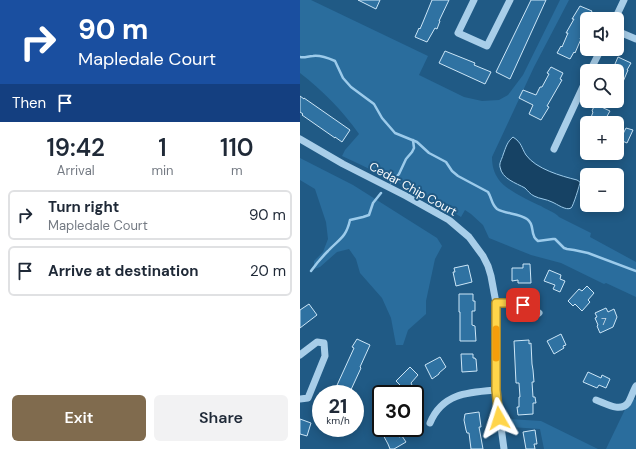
<!DOCTYPE html>
<meta charset="utf-8">
<style>
body{margin:0;font-family:"DM Sans",sans-serif;background:#f2f2f3;color:#1f2937;height:100vh;display:flex;flex-direction:column;font-size:15px;white-space:nowrap}
*{box-sizing:border-box;margin:0}
p{font-size:13px;color:#747a83}
.icon{flex:none;width:22px;height:22px;fill:none;stroke:currentColor;stroke-width:2;stroke-linecap:round;stroke-linejoin:round}
.map{position:relative;flex:1;overflow:hidden}
.drawer{display:flex;flex-direction:column;background:#fff;width:300px}
.drawer>*{flex:none}
.guide{background:#1a4fa0;color:#fff;overflow:hidden}
.buttons{position:absolute;left:280px;top:12px;display:grid;gap:8px}
.buttons a{display:grid;place-items:center;width:44px;height:44px;border-radius:6px;background:#fff;box-shadow:0 2px 10px #0003;font-size:20px}
.speed{position:absolute;left:12px;top:385px;display:flex;gap:8px;font-size:20px;font-weight:700;text-align:center}
.speed>*{display:grid;place-content:center;width:52px;height:52px;border-radius:50%;background:#fff;box-shadow:0 2px 10px #0003;line-height:1}
.speed small{font-size:10px;font-weight:400}
.speed .limit{border:2px solid #111;border-radius:6px;background:#fff;color:#111}
.pin{position:absolute;display:grid;place-items:center;width:34px;height:34px;color:#fff;margin:-17px;border-radius:8px;box-shadow:0 2px 6px #0006}
.me{position:absolute;width:44px;margin:-22px;rotate:354deg;stroke-linejoin:round;filter:drop-shadow(0 0 3px #0008)}
.turn{display:flex;align-items:center;gap:14px;height:84px;padding:0 12px;font-size:18px}
.turn .icon{width:52px;height:52px;stroke-width:2.5}
.turn b{display:block;font-size:28px;line-height:34px}
.then{display:flex;align-items:center;height:38px;padding:0 12px;background:#0003;gap:8px;font-size:15px}
.eta{display:flex;justify-content:space-evenly;align-items:center;height:68px;text-align:center}
.eta b{font-size:24px;font-weight:600;line-height:28px}
.primary-button{display:flex;gap:8px;margin-top:auto;padding:8px 12px}
.primary-button a{flex:1;height:46px;border-radius:6px;background:#806b4e;color:#fff;font-size:16px;font-weight:600;line-height:46px;text-align:center}
.primary-button a+a{background:#f2f2f3;color:#1f2937}
ul{padding:0;list-style:none}
li{display:flex;align-items:center;gap:12px;height:50px;margin:0 8px 6px;padding:0 4px;border:2px solid #e0e1e3;border-radius:6px}
li div{flex:1}
li b{display:block;font-size:15px}
li em{font-style:normal}
main{display:flex;flex:1;min-height:0}
.map>svg:first-child{display:block}
.green{fill:#2a6d9d}
.water{fill:#164264;stroke:#9ccbeb}
.lines{fill:none;stroke-linecap:round;stroke-linejoin:round}
.stream{stroke:#9ccbeb;stroke-width:2.5}
.building{fill:#2f72a2;stroke:#cce6f7}
.minor{stroke:#a8cee9;stroke-width:7}
.route-casing{stroke:#a68a30;stroke-width:10}
.route{stroke:#ffd54a;stroke-width:7}
.slow{stroke:#f59e0b;stroke-width:7}
.labels{text-anchor:middle;stroke-width:4;stroke-linejoin:round;paint-order:stroke}
.number-label{font-size:10px;fill:#cbdce8}
.street-label{font-size:12px;fill:#fff;stroke:#205a85}
</style>
<main>
<section class="drawer">
<div class="guide">
<div class="turn"><svg class="icon" aria-label="right" viewBox="0 0 24 24"><path d="M7 20v-9h11M14 6l5 5-5 5"/></svg><div><b>90 m</b>Mapledale Court</div></div>
<div class="then">Then<svg class="icon" aria-label="arrive" viewBox="0 0 24 24"><path d="M6 21V4h12l-3 4 3 4H6"/></svg></div>
</div>
<div class="eta">
<div><b>19:42</b><p>Arrival</p></div>
<div><b>1</b><p>min</p></div>
<div><b>110</b><p>m</p></div>
</div>
<ul>
<li><svg class="icon" aria-label="right" viewBox="0 0 24 24"><path d="M7 20v-9h11M14 6l5 5-5 5"/></svg><div><b>Turn right</b><p>Mapledale Court</p></div><em>90 m</em></li>
<li><svg class="icon" aria-label="arrive" viewBox="0 0 24 24"><path d="M6 21V4h12l-3 4 3 4H6"/></svg><div><b>Arrive at destination</b></div><em>20 m</em></li>
</ul>
<div class="primary-button"><a>Exit</a><a>Share</a></div>
</section>
<div class="map">
<svg width="336" height="449" viewBox="0 0 336 449">
<rect width="100%" height="100%" fill="#205a85"/>
<g class="green">
<path d="M0,0H11L128,56L119,75L164,97L182,101L199,100L208,95L223,75L260,0H269L234,67L192,157C192,166 194,173 199,180C205,189 231,202 241,206C247,210 255,212 259,217L291,233L290,237L336,262V297L306,283L304,284L261,263L231,255L189,238L183,225L171,214L165,210L161,217C123,193 82,175 42,156L45,150L59,134C43,111 22,90 0,73Z"/>
<polygon points="0,158 53,185 137,238 142,246 135,259 126,301 126,314 108,330 103,345 96,345 91,318 82,298 60,273 56,259 49,249 37,252 20,267 14,269 14,261 23,252 28,239 26,222 15,189 0,180"/>
<polygon points="331,397 336,400 336,449 306,449"/>
<polygon points="209,419 241,421 298,449 244,449 240,429 211,427"/>
</g>
<path class="water" d="M213,137C222,143 221,147 226,155C236,169 261,176 277,180L280,182C280,184 273,207 271,208C266,211 257,204 252,202C246,199 240,199 234,196C230,194 228,191 225,188C216,183 202,179 200,167C199,163 202,159 203,155C206,147 207,142 213,137Z"/>
<g class="lines">
<g class="stream">
<path d="M0,57C5,58 8,56 13,56C20,55 28,58 35,61L43,78L51,87L74,104L82,118L95,133L117,142L129,153L146,162L152,171L158,176L188,192C192,198 191,204 197,209C205,214 219,213 227,219C234,224 231,230 234,236C234,238 237,240 238,241L253,239H255L264,248L267,249L274,250L288,253L336,271"/>
<polyline points="91,183 99,174 106,159 112,152 114,148 113,140"/>
<path d="M11,271C16,264 22,257 28,251C39,239 46,238 50,220L63,217L69,215L73,203L81,193"/>
</g>
</g>
<g class="building">
<polygon points="58,0 80,0 76,9"/>
<polygon points="132,0 149,0 139,21 140,21 137,29 135,28 127,42 115,37 119,28 120,29 123,22"/>
<polygon points="231,0 246,0 210,79 196,72"/>
<polygon points="280,6 292,11 288,19 287,19 285,25 286,25 280,39 281,39 275,53 274,52 270,59 257,53 261,46 262,47 268,33 266,33 274,19 272,19"/>
<polygon points="145,51 175,63 174,65 191,72 185,84 139,63"/>
<polygon points="318,57 331,63 327,70 328,70 317,96 317,71 312,71"/>
<polygon points="251,67 263,73 260,79 262,80 247,106 249,107 241,120 229,114 233,105 219,98 223,90 236,95 240,87 242,87 249,74 247,73"/>
<polygon points="0,96 4,99 4,98 50,130 42,142 35,137 35,138 2,115 3,114 0,112"/>
<polygon points="295,104 310,111 306,118 318,123 289,123 293,112 292,111"/>
<polygon points="326,128 333,130 327,143 320,140"/>
<polygon points="223,264 230,264 231,283 218,283 218,280 212,281 212,268 223,268"/>
<polygon points="168,265 172,282 156,286 153,272 155,272 154,268"/>
<polygon points="249,270 261,275 260,279 265,281 260,292 253,289 255,285 244,281"/>
<polygon points="287,286 294,293 288,300 290,302 282,311 275,304 273,306 268,301 279,289 282,291"/>
<polygon points="159,294 173,294 173,301 175,301 175,311 172,311 172,325 175,326 176,341 160,341 160,312 159,312"/>
<polygon points="9,304 17,315 0,328 0,310"/>
<polygon points="306,308 308,312 314,309 317,317 313,327 300,333 297,326 298,325 295,318 297,317 295,313"/>
<polygon points="261,334 266,345 263,346 264,348 254,354 247,341"/>
<polygon points="57,339 70,345 60,367 61,368 49,394 33,394 54,348 52,347"/>
<polygon points="229,340 229,344 231,343 232,364 233,370 234,382 232,382 233,397 235,397 236,403 233,403 233,414 218,415 217,407 219,407 219,397 220,397 219,383 216,383 214,341"/>
<polygon points="161,354 173,354 173,358 175,358 175,359 176,359 177,371 162,372"/>
<polygon points="140,357 146,367 139,373 139,374 132,379 125,365"/>
<polygon points="110,367 118,375 111,383 112,385 106,391 96,381"/>
<polygon points="288,372 301,378 302,375 310,379 306,388 299,385 297,388 283,382"/>
<polygon points="179,412 181,427 179,427 183,449 171,449 169,433 167,433 166,430 164,420 165,414"/>
<polygon points="0,419 11,423 7,436 0,434"/>
<polygon points="90,428 94,428 99,437 102,436 106,442 94,449 90,449 88,444 82,433"/>
<polygon points="235,430 237,444 234,444 235,449 226,449 223,432"/>
</g>
<g class="lines">
<g class="minor">
<polyline points="174,0 158,33 187,46 210,0"/>
<polyline points="315,19 324,0"/>
<polyline points="317,31 336,39"/>
<polyline points="290,71 301,49"/>
<polyline points="0,139 43,164 106,196 149,220 169,237 183,256 188,266 191,276 196,303 196,390 204,449"/>
<polyline points="254,149 287,78"/>
<path d="M196,303C214,303 223,303 239,313"/>
<polyline points="0,355 17,342 24,343 25,356 8,398 0,399"/>
<path d="M296,400C305,403 320,413 328,403C331,398 333,391 336,386"/>
<path d="M130,423C142,393 169,392 196,390"/>
</g>
</g>
<g class="lines">
<defs>
<polyline id="route" points="199,418 196,390 196,303 214,303 223,305"/>
</defs>
<use href="#route" class="route-casing"/>
<use href="#route" class="route"/>
<polyline class="slow" points="196,329 196,358"/>
</g>
<g class="labels">
<g class="number-label">
<text x="304" y="325">7</text>
</g>
<g class="street-label">
<text transform="translate(113 189) rotate(29)" y="4">Cedar Chip Court</text>
</g>
</g>
</svg>
<div class="buttons">
<a><svg class="icon" aria-label="sound" viewBox="0 0 24 24"><path d="M4 9h4l5-4v14l-5-4H4zM17 9q2 3 0 6"/></svg></a>
<a><svg class="icon" aria-label="search" viewBox="0 0 24 24"><circle cx="10" cy="10" r="6"/><path d="M15 15l6 6"/></svg></a>
<a>+</a>
<a>−</a>
</div>
<div class="speed"><div>21<small>km/h</small></div><div class="limit">30</div></div>
<div class="pin" style="left:223px;top:305px;background:#d93025"><svg class="icon" aria-label="arrive" viewBox="0 0 24 24"><path d="M6 21V4h12l-3 4 3 4H6"/></svg></div>
<svg class="me" style="left:199px;top:418px" viewBox="-20 -20 40 40"><path d="M0-17L14 15 0 8-14 15z" fill="#ffd54a" stroke="#fff" stroke-width="4"/></svg>
</div>
</main>
